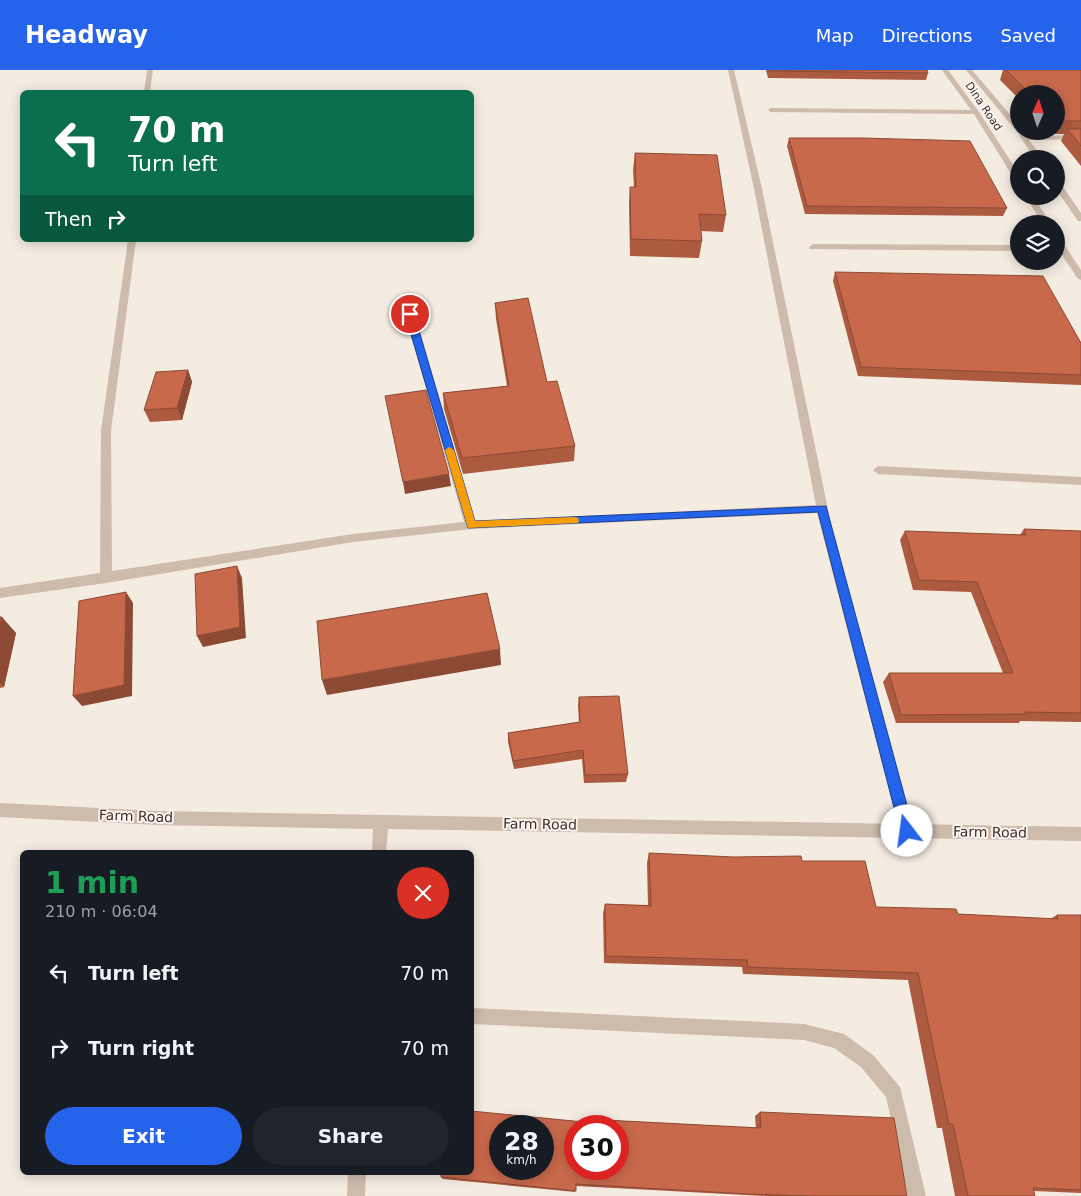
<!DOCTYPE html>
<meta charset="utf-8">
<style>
body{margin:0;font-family:"DejaVu Sans",sans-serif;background:#20242c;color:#f1f3f6;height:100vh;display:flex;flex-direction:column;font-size:19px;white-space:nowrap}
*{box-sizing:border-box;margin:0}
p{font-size:16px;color:#9ea1a6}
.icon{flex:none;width:28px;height:28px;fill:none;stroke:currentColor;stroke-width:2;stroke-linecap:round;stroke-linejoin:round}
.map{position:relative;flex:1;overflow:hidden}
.drawer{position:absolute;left:20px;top:780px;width:454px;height:325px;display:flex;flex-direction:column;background:#171b24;border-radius:8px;box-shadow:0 2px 12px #0003}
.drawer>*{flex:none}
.top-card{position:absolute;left:20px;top:20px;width:454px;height:152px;border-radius:8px;box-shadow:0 2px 12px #0003;background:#0b6e4f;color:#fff;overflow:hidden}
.needle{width:32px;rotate:3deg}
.controls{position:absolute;left:1010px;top:15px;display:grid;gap:10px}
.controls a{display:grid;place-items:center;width:55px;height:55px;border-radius:50%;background:#171b24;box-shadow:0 2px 12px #0003;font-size:25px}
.speed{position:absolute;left:489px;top:1045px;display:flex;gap:10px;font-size:25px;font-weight:700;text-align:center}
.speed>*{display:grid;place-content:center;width:65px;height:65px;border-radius:50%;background:#171b24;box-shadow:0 2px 12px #0003;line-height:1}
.speed small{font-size:12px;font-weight:400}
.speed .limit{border:8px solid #d22;background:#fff;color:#111}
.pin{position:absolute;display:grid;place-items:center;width:42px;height:42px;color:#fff;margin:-21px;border:2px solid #fff;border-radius:50%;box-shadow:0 1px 5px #0007}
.me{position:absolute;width:55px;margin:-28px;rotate:345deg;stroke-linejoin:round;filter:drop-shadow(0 0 4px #0008)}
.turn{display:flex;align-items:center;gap:18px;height:105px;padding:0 25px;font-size:22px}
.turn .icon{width:65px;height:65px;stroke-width:2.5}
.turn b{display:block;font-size:35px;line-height:42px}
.then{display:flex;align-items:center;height:48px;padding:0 25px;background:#0003;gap:10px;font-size:19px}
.round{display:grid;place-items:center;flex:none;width:52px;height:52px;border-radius:26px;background:#20242c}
.overview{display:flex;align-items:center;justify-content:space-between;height:85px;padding:0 25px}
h1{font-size:30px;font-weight:700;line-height:38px;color:#1e9e55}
.cta{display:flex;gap:10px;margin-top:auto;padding:10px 25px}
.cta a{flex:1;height:58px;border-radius:30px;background:#2563eb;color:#fff;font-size:20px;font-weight:700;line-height:58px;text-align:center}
.cta a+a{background:#20242c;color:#f1f3f6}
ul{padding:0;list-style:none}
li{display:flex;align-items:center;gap:15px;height:75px;padding:0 25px}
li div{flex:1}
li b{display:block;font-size:19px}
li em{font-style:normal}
header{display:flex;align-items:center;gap:30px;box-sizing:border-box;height:70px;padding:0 25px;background:#2563eb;color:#fff}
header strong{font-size:24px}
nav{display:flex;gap:28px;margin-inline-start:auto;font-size:18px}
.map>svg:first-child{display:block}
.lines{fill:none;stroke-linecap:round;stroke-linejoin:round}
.minor{fill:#cdbbac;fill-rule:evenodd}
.wall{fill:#ac5a40}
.shaded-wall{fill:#8c4a34}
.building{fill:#c8694b;stroke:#8c4a34;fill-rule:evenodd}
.route{fill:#2563eb;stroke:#184099}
.slow{fill:#f59e0b}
.labels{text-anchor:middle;stroke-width:4;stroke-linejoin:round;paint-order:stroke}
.far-street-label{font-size:11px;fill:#3b302b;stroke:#fbf5ee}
.street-label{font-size:14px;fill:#3b302b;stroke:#fbf5ee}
</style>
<header>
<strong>Headway</strong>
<nav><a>Map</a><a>Directions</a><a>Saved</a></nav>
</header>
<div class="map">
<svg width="1081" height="1126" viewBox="0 0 1081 1126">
<rect width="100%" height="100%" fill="#f4ebe1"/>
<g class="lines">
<g class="minor">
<polygon points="147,0 153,0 150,22 144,22"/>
<polygon points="728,0 734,0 761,114 832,459 912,754 1081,757 1081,771 388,759 386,782 372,782 373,759 158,755 0,747 0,733 158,741 898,754 817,443 471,459 353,472 106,513 0,528 0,518 100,503 101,361 128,170 136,170 111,361 112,501 353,464 464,452 405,244 410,241 415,244 475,451 816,435 753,114"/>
<polygon points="942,0 948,0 979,42 1019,104 1019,112 1015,110 974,44 771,42 768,40 771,38 971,40"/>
<polygon points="966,0 972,0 1019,55 1019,61 1023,61 1026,66 1081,65 1081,69 1029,70 1043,89 1035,89 1017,62"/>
<polygon points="1056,111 1059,111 1081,143 1081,151 1078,151 1056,119"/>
<polygon points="1025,126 1033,126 1051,154 1043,154"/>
<polygon points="1056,167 1059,167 1081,200 1081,210 1078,209 1056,176"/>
<polygon points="813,174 1019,175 1019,181 810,179 809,177"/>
<polygon points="878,396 1081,407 1081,415 878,404 873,400"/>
<polygon points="471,938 804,954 844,964 873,985 900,1017 926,1126 908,1126 886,1027 861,997 834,978 804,970 471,954"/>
<polygon points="348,1102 366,1102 365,1126 347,1126"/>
</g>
</g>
<g class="wall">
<polygon points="766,0 927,0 928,3 926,10 768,8"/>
<polygon points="1003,0 1081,0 1081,96 1061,71 1064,64 1055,64 1053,61 1056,61 1056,24 1019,24 1019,29 1000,10"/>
<polygon points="789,68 1007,138 1003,146 805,144 787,76"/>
<polygon points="635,83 726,145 723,162 701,161 702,171 699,188 630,186 629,134 630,117 634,117 633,100"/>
<polygon points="835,202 1081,273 1081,315 858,306 833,211"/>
<polygon points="495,233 547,312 575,376 574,391 463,404 444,339 443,323 507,316 496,249"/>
<polygon points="188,300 192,312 182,350 150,352 144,340"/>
<polygon points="1024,459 1081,461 1081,652 1020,651 1019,653 896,653 883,612 889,603 1003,603 971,522 913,520 900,470 905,461 1020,465"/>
<polygon points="0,547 16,563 4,617 0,618"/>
<polygon points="579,627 628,704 626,712 584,713 582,689 514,699 508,672 508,663 579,652 578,636"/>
<polygon points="649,783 802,791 876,837 958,844 1050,849 1057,845 1081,845 1081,1123 1034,1121 1035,1126 955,1126 942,1058 937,1058 908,910 743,904 742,897 604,893 603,843 605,834 648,835 647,793"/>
<polygon points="760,1042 907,1126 766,1126 576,1116 575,1122 443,1109 441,1107 603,1054 604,1050 756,1058 755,1046"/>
</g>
<g class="shaded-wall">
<polygon points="188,300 192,312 182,350 177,338"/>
<polygon points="449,404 451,416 405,424 403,412"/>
<polygon points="237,496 242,508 246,568 203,577 197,566"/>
<polygon points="126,522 133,533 132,626 82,636 73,626"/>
<polygon points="2,547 16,563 4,617 0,613 0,556"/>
<polygon points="500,579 501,595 327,625 322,610"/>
</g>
<g class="building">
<polygon points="769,0 927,0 928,3 769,1"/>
<polygon points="1006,0 1081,0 1081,51 1060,51 1056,47 1056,24 1030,24"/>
<polygon points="1067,59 1081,59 1081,76"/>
<polygon points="789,68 863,68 970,71 1007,138 807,136"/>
<polygon points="635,83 717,85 726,145 699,144 702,171 631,169 630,117 636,117"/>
<polygon points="835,202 1043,206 1081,273 1081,305 861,297"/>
<polygon points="528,228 547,312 557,311 575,376 462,388 443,323 509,316 495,233"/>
<polygon points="188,300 177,338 144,340 156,302"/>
<polygon points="426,320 449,404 403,412 385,326"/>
<polygon points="1024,459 1081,461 1081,643 1025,642 1026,644 901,645 889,603 1013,603 977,512 919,510 905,461 1026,465"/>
<polygon points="237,496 240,557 197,566 195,504"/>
<polygon points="126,522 124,615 73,626 79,531"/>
<polygon points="487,523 500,579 322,610 317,551"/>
<polygon points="0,547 2,547 0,556"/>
<polygon points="619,626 628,704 585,705 583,680 513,691 508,663 580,652 579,627"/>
<polygon points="649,783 734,787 801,786 802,791 865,791 876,837 956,839 958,844 1058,849 1057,845 1081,845 1081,1120 1033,1118 1035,1126 968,1126 953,1054 949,1054 918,903 748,897 747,890 606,886 605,834 651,836"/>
<path d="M471,1041L604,1054V1050L761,1058L760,1042L894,1048L907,1126H813L747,1124L576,1114V1121L441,1107V1102H471ZM500,1056H542V1099H500ZM575,1056H618V1099H575Z"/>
</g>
<polygon class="route" points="407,242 414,244 475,451 826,436 914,761 912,765 907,767 902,765 900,761 818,442 468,458 405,244"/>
<polygon class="slow" points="449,377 454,380 475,451 574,447 578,448 579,450 578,453 468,458 445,380"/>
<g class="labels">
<g class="far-street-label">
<text transform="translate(984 36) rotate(56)" y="4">Dina Road</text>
</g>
<g class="street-label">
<text transform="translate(136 746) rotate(2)" y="5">Farm Road</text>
<text transform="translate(540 754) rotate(1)" y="5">Farm Road</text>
<text transform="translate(990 762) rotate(1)" y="5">Farm Road</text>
</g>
</g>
</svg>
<div class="controls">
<a><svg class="needle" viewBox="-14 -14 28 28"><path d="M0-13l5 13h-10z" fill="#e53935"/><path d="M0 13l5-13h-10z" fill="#9ea1a6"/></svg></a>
<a><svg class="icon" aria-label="search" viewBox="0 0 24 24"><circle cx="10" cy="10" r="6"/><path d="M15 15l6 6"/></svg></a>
<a><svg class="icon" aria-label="layers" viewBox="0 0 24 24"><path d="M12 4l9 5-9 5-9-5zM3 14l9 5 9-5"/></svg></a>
</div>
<div class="speed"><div>28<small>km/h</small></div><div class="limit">30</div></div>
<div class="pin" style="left:410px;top:244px;background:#d93025"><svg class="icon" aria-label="arrive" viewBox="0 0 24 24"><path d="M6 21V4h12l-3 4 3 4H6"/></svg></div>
<svg class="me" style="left:907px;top:761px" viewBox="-20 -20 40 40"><circle r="19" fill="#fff"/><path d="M0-13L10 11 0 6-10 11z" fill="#2563eb"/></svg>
<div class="top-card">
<div class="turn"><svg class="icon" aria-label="left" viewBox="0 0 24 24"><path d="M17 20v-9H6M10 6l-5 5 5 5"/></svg><div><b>70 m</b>Turn left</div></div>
<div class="then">Then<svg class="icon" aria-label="right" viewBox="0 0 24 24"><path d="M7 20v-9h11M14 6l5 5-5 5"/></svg></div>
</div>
<section class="drawer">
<div class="overview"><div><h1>1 min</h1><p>210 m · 06:04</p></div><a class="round" style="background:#d93025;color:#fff"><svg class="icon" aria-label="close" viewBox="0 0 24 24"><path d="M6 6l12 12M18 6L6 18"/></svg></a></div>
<ul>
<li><svg class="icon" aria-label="left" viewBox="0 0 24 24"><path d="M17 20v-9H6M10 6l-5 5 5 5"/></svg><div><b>Turn left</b></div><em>70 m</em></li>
<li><svg class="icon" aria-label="right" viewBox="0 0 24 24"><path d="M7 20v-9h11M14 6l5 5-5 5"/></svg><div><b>Turn right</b></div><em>70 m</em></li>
</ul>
<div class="cta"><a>Exit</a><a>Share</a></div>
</section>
</div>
